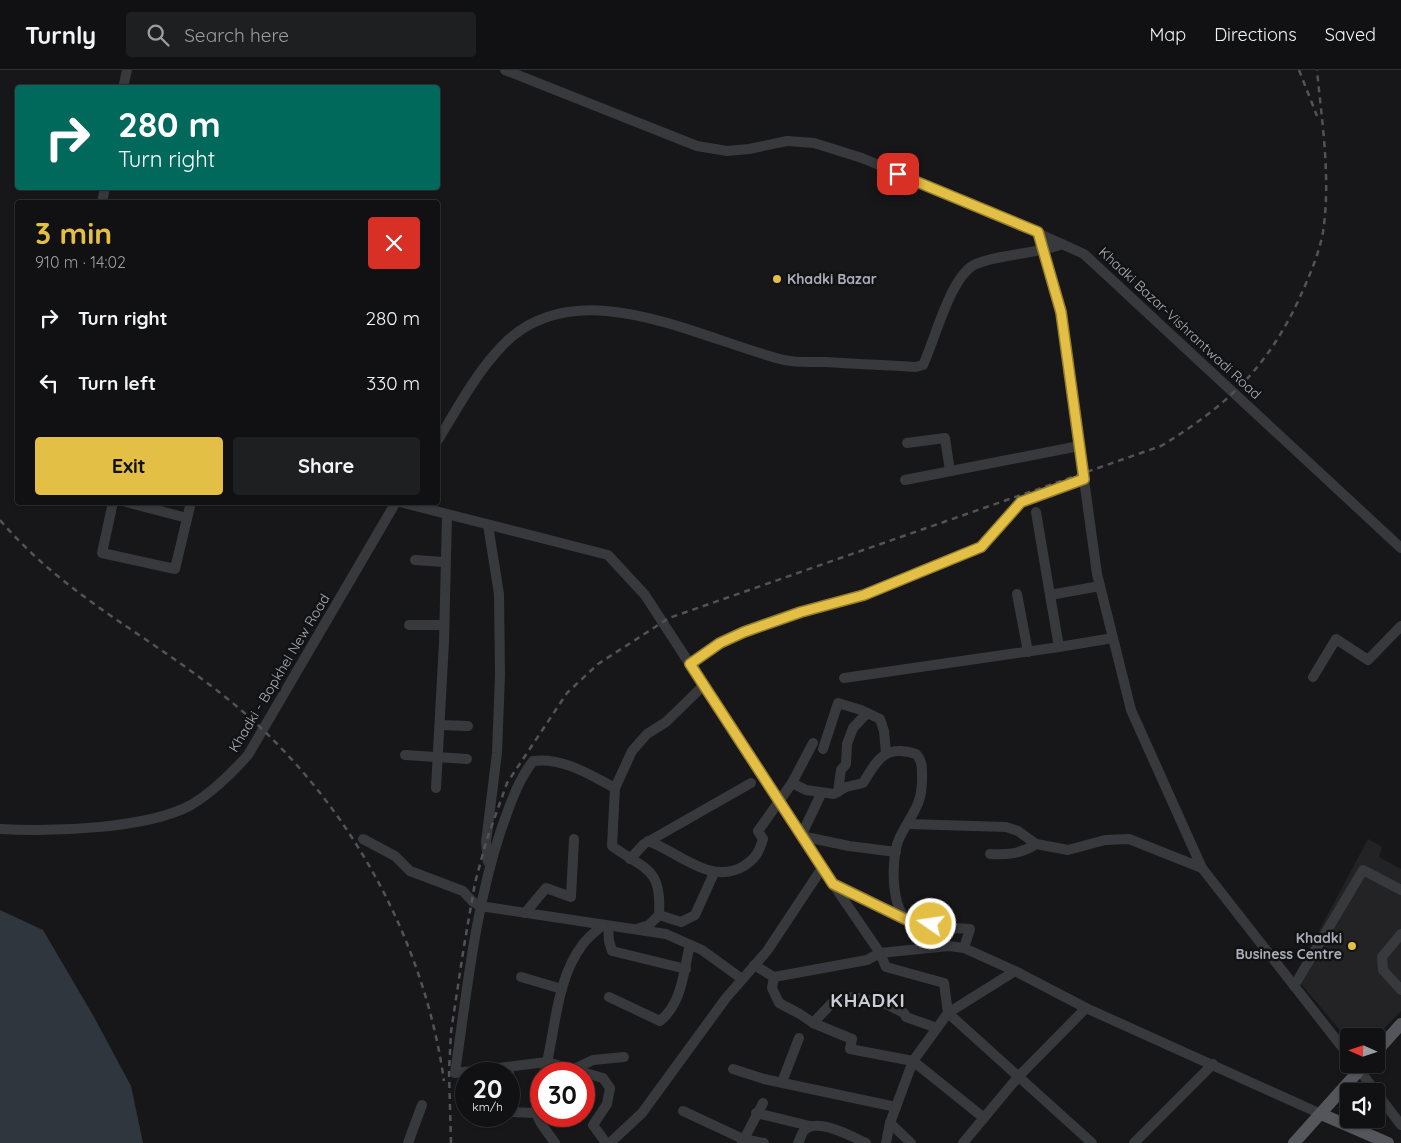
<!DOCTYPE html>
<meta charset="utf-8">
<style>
body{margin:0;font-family:Quicksand,sans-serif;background:#1e1f21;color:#f1f3f6;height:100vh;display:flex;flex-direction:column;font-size:19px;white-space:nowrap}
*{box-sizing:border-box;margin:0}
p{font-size:16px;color:#9c9da0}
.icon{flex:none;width:28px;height:28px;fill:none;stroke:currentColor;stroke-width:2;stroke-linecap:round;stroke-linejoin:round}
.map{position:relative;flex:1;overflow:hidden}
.details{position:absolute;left:15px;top:130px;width:425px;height:305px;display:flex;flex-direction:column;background:#111113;border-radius:5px;box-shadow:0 1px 4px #0004,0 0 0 1px #303133}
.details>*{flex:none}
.guide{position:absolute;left:15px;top:15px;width:425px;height:105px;border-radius:5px;box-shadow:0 1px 4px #0004,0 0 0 1px #303133;background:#00695c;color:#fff;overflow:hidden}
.needle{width:32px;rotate:273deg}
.tools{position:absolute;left:1340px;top:958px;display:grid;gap:10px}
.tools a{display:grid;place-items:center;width:45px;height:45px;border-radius:5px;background:#111113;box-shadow:0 1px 4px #0004,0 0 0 1px #303133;font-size:25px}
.speed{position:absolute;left:455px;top:992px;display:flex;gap:10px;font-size:25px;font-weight:700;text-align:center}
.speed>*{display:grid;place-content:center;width:65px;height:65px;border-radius:50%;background:#111113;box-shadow:0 1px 4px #0004,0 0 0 1px #303133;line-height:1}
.speed small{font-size:12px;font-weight:400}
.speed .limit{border:8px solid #d22;background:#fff;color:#111}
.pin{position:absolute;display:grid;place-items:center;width:42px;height:42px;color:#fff;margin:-21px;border-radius:10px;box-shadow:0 2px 8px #0006}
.me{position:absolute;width:55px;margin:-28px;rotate:283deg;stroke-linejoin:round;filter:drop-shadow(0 0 4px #0008)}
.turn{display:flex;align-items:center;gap:18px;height:105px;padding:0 20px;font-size:22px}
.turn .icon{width:65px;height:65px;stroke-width:2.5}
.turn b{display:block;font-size:35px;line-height:42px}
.round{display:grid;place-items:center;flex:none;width:52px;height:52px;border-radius:5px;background:#1e1f21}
.head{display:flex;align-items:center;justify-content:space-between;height:85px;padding:0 20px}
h1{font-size:30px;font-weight:700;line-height:38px;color:#e3c045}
.cta{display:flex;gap:10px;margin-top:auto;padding:10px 20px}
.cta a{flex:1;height:58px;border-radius:5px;background:#e3c045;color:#111;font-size:20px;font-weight:700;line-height:58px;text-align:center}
.cta a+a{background:#1e1f21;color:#f1f3f6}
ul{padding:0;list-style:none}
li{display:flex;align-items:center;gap:15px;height:65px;padding:0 20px}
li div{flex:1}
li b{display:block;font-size:19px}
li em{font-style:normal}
header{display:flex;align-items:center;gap:30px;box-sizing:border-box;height:70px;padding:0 25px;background:#111113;border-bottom:1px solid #303133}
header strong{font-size:24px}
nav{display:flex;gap:28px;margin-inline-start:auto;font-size:18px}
.search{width:350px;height:45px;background:#1e1f21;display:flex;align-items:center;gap:12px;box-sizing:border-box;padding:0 18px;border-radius:5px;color:#9c9da0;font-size:19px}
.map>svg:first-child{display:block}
.built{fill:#232326}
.water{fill:#30363e}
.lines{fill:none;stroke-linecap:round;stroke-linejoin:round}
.minor{stroke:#38393d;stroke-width:10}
.major{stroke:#55555c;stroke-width:12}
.rail{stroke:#525258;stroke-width:2.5;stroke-dasharray:6 5;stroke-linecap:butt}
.route-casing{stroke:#947d2d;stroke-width:12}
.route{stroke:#e3c045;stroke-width:9}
.poi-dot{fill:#e3c045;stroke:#121214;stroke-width:2}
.labels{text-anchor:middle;stroke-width:5;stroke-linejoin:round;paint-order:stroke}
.poi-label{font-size:14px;font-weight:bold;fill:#aaadb8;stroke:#121214;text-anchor:start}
.street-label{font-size:14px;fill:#aaadb8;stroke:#121214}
.district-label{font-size:19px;font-weight:bold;letter-spacing:1px;fill:#cbccd4;stroke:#121214}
</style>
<header>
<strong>Turnly</strong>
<div class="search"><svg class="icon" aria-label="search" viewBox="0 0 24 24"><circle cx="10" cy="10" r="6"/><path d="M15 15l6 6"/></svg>Search here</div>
<nav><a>Map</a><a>Directions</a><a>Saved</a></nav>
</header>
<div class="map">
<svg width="1401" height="1073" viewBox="0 0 1401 1073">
<rect width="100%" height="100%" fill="#171719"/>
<polygon class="built" points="1368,769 1382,777 1379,787 1401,799 1401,941 1376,967 1349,966 1349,971 1297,909 1297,902"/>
<polygon class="water" points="0,840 43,860 94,947 131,1016 143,1073 0,1073"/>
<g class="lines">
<g class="minor">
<polyline points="505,0 697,76 727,81 749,79 787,71 814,73 862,88 989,141 1084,184 1401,478"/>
<polyline points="123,18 127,0"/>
<polyline points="102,132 105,118"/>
<polyline points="1038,162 1061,242 1097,504 1131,640 1202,798 1349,986"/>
<path d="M438,370C457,339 476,303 502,276C576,198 699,269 784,290C797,293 812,292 825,292C855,294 886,295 916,297L923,295C935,270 951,204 976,194C1003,183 1034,185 1062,174"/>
<polyline points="907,373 945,368 950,401"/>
<polyline points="905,410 1079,376"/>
<polyline points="113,432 102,483 175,499 191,432"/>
<polyline points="126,432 187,448"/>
<polyline points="400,432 608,485 645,525 822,798 880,883 949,876 964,878 1015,901 1086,938 1321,1044"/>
<polyline points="1036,442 1050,525"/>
<polyline points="488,455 499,524 500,605 497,683 486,772 488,792"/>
<polyline points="415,490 444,492"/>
<polyline points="1100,516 1050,525 1059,577 1113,568"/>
<polyline points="1017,524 1028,582"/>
<polyline points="409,555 444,555"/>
<polyline points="690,594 720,573 744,562 801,542 864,525 981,477 1021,432 1084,409"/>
<polyline points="1313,607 1336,569 1368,590 1401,556"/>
<polyline points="844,608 1059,577"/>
<polyline points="440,655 468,656"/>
<polyline points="823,679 838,633 861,640 880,649 884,661 886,683"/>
<polyline points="405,685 467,689"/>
<path d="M792,713L806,720L834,724L846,717L863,713C877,690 885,674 916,684C922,690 922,697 922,705C923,737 911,743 899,769C891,787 890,841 910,851C921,857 956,858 970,859L964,878"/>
<polyline points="436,718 444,572 447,445"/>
<path d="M615,718L612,776C645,800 662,797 659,845L649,855L637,859"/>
<polyline points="838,722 841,700 846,694 847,674 853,658 867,643"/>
<polyline points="821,724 801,766 849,776 896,782"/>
<path d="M908,754L1006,757L1018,761L1036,774C1021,784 1007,785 990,784"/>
<path d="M0,759C51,762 147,759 191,735C213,722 231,704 248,685L396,432"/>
<polyline points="363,769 395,786 410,801 463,821 472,831 480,836 666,864 702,880 742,909"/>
<path d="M648,771C679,782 711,816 744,796C756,788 759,782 763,769L758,761L792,713L813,673"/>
<polyline points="1036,774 1068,780 1105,770 1129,769 1202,798"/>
<polyline points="630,789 644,774 751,713"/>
<polyline points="835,816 906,849"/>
<polyline points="525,843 546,818 571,827 574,769"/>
<polyline points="659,845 681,852 695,845 714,803"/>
<polyline points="608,856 609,871 612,881 686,899"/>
<polyline points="1401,864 1382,887 1383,900 1401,920"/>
<polyline points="754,895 774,907 772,918 779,933 800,944 813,953 852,969 850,979 913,991 984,1048"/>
<polyline points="521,907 562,919"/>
<polyline points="774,907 867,890 880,883 886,897 944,913 948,943 1092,1073"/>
<polyline points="1294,916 1363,800 1401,820"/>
<path d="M609,927L660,951C683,932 683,902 690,875"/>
<polyline points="813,953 832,933 852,927 884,933 904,943 906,947 937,958"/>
<polyline points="1355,994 1375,1021"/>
<polyline points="509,997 510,1042 535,1043"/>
<polyline points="574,999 593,990 624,987"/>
<polyline points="733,999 764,1009 896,1037"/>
<path d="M544,1004C556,962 555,910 583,874C588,867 596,861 603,855"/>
<polyline points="782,1012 799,968"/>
<path d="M541,1013C532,1046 535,1045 555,1073"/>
<polyline points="1376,1022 1401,1055"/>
<polyline points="683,1041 743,1069 764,1073"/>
<polyline points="756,1043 810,1056"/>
<polyline points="890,1053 911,1073"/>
<polyline points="408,1073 422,1035"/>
<path d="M606,1073L593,1055L607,1034L610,1018L603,1008L547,992L455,1003C467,921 475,838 501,760C510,735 517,712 533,691C563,687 590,705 615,718L632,681L647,664L666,652L704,615"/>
<polyline points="610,1073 642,1043 726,928 767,881 822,798"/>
<polyline points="742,1073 763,1033"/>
<path d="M798,1073C800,1070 801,1065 803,1062C814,1045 853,1067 866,1073"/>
<polyline points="886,1073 890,1053 913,991 948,943 1015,901"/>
<polyline points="963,1073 1018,1007 1086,938"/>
<polyline points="1134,1073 1213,994"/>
</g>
<g class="major">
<polyline points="1376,982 1401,954"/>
<polyline points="1321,1044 1388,1073"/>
<polyline points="1294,1073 1365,994"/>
</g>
<g class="rail">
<polyline points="1299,0 1317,46"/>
<path d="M0,450C63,524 144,563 219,622C339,715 423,860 444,1011"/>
<path d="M451,1073L449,1001L451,962L464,876L475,813L486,772L507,713L567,623L598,594L669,548L1161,376C1227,336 1268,297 1300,227C1309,207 1319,184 1323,162C1331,109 1322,53 1317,0"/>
</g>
</g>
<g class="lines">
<defs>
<polyline id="route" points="898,104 1038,162 1061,242 1084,409 1021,432 981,477 864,525 801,542 744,562 720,573 690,594 833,814 911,852 931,854"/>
</defs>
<use href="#route" class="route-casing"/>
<use href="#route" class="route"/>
</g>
<g class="poi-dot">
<circle cx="777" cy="209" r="5"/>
<circle cx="1352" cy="876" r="5"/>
</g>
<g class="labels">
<g class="poi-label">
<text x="787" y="214">Khadki Bazar</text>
<text x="1342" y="873" text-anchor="end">Khadki<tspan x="1342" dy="16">Business Centre</tspan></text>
</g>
<g class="street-label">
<text transform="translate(1180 253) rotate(43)" y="5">Khadki Bazar-Vishrantwadi Road</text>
<text transform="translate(279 603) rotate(-59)" y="5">Khadki - Bopkhel New Road</text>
</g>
<g class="district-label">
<text x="868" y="937">KHADKI</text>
</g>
</g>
</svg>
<div class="tools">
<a><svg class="needle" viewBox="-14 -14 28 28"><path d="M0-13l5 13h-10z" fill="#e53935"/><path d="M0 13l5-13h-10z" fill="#9c9da0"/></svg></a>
<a><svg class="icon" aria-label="sound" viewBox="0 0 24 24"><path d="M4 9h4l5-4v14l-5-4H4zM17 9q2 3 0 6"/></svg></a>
</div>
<div class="speed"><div>20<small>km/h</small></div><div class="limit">30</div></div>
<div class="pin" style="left:898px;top:104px;background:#d93025"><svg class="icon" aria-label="arrive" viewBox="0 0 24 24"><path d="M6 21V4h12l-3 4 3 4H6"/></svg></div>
<svg class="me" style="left:931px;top:854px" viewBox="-20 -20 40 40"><circle r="17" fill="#e3c045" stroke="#fff" stroke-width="3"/><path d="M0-11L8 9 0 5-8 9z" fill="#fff"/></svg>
<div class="guide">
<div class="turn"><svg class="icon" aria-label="right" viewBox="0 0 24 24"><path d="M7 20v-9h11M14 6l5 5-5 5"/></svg><div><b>280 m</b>Turn right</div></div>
</div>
<section class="details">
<div class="head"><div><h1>3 min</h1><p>910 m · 14:02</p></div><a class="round" style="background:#d93025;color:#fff"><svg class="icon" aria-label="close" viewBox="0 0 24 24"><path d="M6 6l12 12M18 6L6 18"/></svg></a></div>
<ul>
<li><svg class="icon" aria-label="right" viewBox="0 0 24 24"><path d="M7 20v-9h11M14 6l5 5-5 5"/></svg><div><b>Turn right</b></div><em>280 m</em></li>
<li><svg class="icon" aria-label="left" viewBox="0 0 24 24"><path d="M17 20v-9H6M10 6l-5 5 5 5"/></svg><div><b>Turn left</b></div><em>330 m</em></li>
</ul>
<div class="cta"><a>Exit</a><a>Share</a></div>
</section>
</div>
